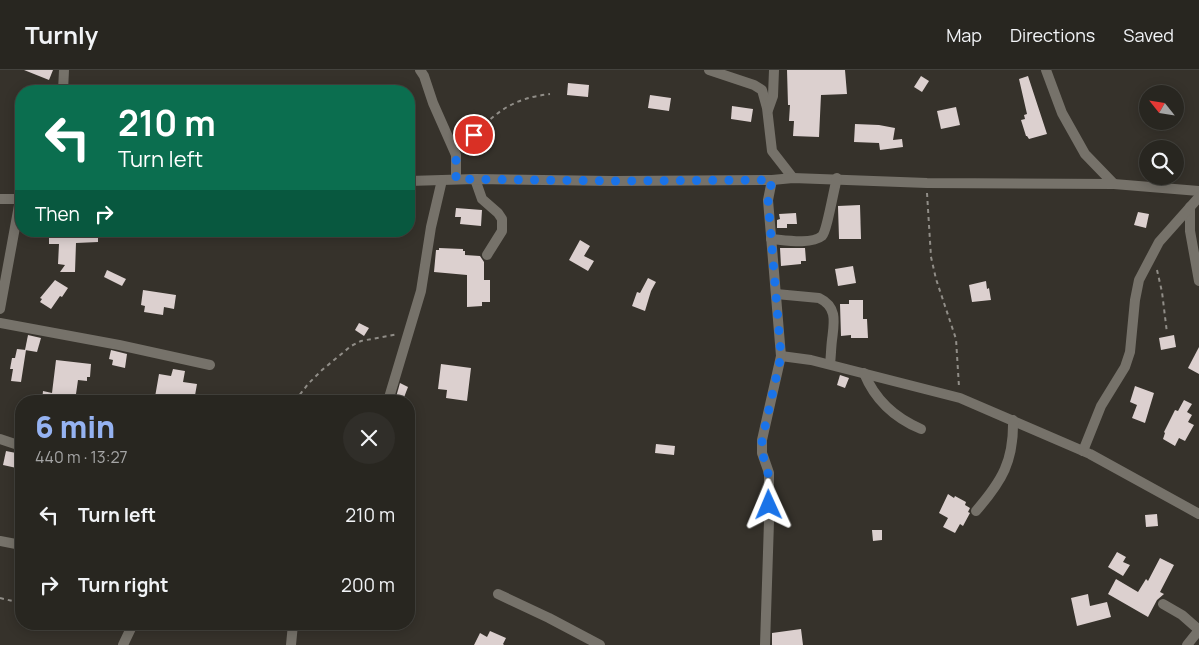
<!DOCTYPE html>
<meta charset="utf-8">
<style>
body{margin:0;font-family:Manrope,sans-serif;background:#302e29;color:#f1f3f6;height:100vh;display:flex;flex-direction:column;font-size:19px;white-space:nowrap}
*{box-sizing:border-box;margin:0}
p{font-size:16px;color:#a5a5a5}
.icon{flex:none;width:28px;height:28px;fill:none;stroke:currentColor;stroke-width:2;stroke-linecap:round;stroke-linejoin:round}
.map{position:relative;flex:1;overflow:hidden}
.drawer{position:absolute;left:15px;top:325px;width:400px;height:235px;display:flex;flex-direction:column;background:#282620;border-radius:20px;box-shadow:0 2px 12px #0003,0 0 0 1px #44433e}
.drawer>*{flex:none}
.guide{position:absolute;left:15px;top:15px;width:400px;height:152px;border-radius:20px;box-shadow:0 2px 12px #0003,0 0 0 1px #44433e;background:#0b6e4f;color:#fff;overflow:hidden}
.needle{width:32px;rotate:300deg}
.tools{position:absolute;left:1139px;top:15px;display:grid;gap:10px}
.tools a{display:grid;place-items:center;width:45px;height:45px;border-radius:50%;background:#282620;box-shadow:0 2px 12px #0003,0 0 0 1px #44433e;font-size:25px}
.pin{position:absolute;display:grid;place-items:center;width:42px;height:42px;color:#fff;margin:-21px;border:2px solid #fff;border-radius:50%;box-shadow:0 1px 5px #0007}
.me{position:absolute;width:55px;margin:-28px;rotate:359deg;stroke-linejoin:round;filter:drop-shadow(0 0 4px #0008)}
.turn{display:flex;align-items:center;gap:18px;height:105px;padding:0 20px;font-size:22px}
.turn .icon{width:65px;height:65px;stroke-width:2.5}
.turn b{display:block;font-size:35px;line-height:42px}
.then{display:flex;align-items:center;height:48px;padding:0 20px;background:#0003;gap:10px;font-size:19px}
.round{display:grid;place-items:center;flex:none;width:52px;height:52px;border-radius:26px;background:#302e29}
.overview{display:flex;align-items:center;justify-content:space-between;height:85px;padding:0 20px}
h1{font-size:30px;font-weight:800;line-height:38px;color:#95b2f1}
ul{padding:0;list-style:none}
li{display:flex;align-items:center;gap:15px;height:70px;padding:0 20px}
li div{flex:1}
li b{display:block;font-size:19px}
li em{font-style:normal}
header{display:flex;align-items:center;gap:30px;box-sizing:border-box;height:70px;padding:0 25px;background:#282620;border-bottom:1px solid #44433e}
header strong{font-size:24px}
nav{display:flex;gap:28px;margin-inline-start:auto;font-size:18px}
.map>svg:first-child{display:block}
.building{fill:#dcd0cf}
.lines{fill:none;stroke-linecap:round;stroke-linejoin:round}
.path{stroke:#908d87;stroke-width:2;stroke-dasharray:4 4;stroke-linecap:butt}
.minor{stroke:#76726a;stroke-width:10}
.route{stroke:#1a73e8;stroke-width:9;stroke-dasharray:0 16.2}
</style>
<header>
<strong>Turnly</strong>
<nav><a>Map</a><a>Directions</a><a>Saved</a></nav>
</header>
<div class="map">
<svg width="1199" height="575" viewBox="0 0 1199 575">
<rect width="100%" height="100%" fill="#36322b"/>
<g class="building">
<polygon points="24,0 53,0 49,10"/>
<polygon points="787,0 845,0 847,24 821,25 819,67 793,66 794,51 789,51 790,35 788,35"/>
<polygon points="921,6 929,11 922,22 914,17"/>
<polygon points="1028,6 1047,64 1029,69 1027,66 1026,66 1021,50 1025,49 1024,45 1027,44 1019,9"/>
<polygon points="568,13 589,15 588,27 567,25"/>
<polygon points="650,25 671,28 669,41 648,38"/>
<polygon points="732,36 753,39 751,52 731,49"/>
<polygon points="956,37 960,55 941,59 937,41"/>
<polygon points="855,54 879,55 895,58 893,70 902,69 903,77 880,80 879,73 854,72"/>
<polygon points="860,135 861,169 839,169 838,136"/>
<polygon points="456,138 482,140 481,156 460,154 461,147 455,147"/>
<polygon points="1138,142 1149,144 1146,158 1134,155"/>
<polygon points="796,143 797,154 787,154 787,158 777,158 777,150 780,149 779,144"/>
<polygon points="98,162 98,172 76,173 75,202 60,202 65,195 58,194 59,174 49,174 49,164"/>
<polygon points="580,170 590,176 584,186 594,191 588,201 569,190"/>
<polygon points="439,178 463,179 463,181 465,181 465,185 480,186 484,192 484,210 490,210 490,232 482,232 482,236 467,237 467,205 434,202 436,180 439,180"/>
<polygon points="780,178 805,178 806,191 801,191 801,194 781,196"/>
<polygon points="853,196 856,213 838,216 835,199"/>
<polygon points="107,200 126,209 122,216 104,207"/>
<polygon points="648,208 656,212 651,221 645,241 632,236 637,222 640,223"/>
<polygon points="55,210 68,218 62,227 60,226 51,239 40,232 42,229 40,228"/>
<polygon points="986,211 987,219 989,218 991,230 972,232 969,215"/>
<polygon points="143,220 176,225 174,239 164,237 163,245 144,242 145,236 141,235"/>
<polygon points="849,230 863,230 863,249 867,249 868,268 851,268 851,265 841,266 840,234 849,234"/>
<polygon points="359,253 369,258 364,266 355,260"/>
<polygon points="28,265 41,268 37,282 25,280"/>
<polygon points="1174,265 1176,277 1161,280 1159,268"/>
<polygon points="1199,277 1199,304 1188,298"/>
<polygon points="17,279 26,280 21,312 11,311 13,299 10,299 12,288 15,288"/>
<polygon points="111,280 127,284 125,298 112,295 113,290 109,289"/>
<polygon points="56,290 91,294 90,307 87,307 87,311 78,310 75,331 42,331 43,321 52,323"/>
<polygon points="441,294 471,298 467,331 446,328 447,320 438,319"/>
<polygon points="173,299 185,301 183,312 197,314 194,331 181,331 155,327 159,304 171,306"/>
<polygon points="840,305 849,308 845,318 837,315"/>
<polygon points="400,313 408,317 403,330 396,327"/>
<polygon points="1135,316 1154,323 1145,353 1132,348 1137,335 1130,332"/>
<polygon points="1184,330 1192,334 1187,342 1192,345 1188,352 1194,355 1185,371 1179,368 1175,376 1163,369 1165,363 1164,362 1175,340 1178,341"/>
<polygon points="656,374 675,376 674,385 655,383"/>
<polygon points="6,381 21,384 21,399 3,395"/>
<polygon points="948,424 954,428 955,426 966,432 965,435 970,438 968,442 970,443 963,456 960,454 955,463 943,457 948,448 939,443"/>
<polygon points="1157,444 1158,456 1146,457 1145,445"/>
<polygon points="872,460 882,460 882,470 873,471"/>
<polygon points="1117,482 1126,487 1123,492 1130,495 1123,506 1108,497"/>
<polygon points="1160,488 1174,495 1160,522 1164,524 1157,530 1148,547 1108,524 1116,509 1138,522 1146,509 1148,511"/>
<polygon points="1088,524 1090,536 1107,532 1111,547 1077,556 1071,528"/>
<polygon points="801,559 803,575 772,575 772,563"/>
<polygon points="490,561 506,568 503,574 504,575 474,575 480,563 487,567"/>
</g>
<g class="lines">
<g class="path">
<path d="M463,78C468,74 471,68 476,63C499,39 516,28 550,24"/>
<polyline points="927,123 931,187 936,209 956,269 959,317"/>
<polyline points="1157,200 1162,222 1167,263"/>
<polyline points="295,331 308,314 322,300 351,276 361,271 398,264"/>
<polyline points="0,528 21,533"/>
</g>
<g class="minor">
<polyline points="420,0 424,6 433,33 456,85 456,109"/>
<polyline points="709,0 754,15 762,20 767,38 772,81 793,108"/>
<polyline points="1046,0 1062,43 1085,84 1114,114"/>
<polyline points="63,21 64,0"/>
<polyline points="768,40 773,26 774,0"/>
<polyline points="475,109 482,129 498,143 502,149 502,161 487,185"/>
<polyline points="409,111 475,109 613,111 772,110 793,108 927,113 1114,114 1199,121"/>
<polyline points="0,129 21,129"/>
<polyline points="1190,137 1190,161 1199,211"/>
<path d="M771,169C784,170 811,175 822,166C827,161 834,118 837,108"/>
<path d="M776,224L819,228C838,237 834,253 832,270C831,278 831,286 830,294"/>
<polyline points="0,239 20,130"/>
<polyline points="0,253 119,275 210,295"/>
<polyline points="781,286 811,290 960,328 1090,384 1199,444"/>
<path d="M864,303C875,330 895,348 921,359"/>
<polyline points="388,331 421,221 431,157 442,110"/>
<polyline points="0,369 21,376"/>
<polyline points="1083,381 1101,336 1125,297 1130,282 1135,230 1139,210 1159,172 1199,127"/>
<path d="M976,441C1002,411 1014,391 1013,350"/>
<polyline points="0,471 21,475"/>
<polyline points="498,524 549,548 600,575"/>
<polyline points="1163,534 1182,545 1199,560"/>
<polyline points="123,575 133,554"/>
<polyline points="291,575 293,554"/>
<polyline points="765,575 769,451 769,403 762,383 762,370 781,286 768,130 772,110"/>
<polyline points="1187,575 1199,560"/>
</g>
</g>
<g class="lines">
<polyline class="route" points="474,65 466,76 456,85 456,109 613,111 772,110 768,130 781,286 762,370 762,382 768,403 769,435"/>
</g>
</svg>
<div class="tools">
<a><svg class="needle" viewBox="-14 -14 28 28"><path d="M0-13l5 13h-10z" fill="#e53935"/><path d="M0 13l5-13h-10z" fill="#a5a5a5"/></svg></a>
<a><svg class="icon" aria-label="search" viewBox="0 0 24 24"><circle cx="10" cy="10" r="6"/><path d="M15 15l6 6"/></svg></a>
</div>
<div class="pin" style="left:474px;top:65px;background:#d93025"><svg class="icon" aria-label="arrive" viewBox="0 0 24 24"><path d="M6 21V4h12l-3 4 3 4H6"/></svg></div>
<svg class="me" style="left:769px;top:435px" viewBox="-20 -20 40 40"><path d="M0-17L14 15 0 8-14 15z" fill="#1a73e8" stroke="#fff" stroke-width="4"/></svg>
<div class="guide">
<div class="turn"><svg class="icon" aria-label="left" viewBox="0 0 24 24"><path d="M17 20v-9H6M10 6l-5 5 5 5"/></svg><div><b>210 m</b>Turn left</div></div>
<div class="then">Then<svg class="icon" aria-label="right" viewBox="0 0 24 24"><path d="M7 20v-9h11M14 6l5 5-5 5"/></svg></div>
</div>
<section class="drawer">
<div class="overview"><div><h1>6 min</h1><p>440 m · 13:27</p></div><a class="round"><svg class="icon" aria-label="close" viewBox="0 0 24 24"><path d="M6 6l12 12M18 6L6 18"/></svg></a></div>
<ul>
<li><svg class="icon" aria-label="left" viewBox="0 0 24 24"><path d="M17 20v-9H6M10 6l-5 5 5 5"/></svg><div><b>Turn left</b></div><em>210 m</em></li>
<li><svg class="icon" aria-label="right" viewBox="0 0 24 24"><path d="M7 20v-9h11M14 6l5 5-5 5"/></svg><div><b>Turn right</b></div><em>200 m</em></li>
</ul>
</section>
</div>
